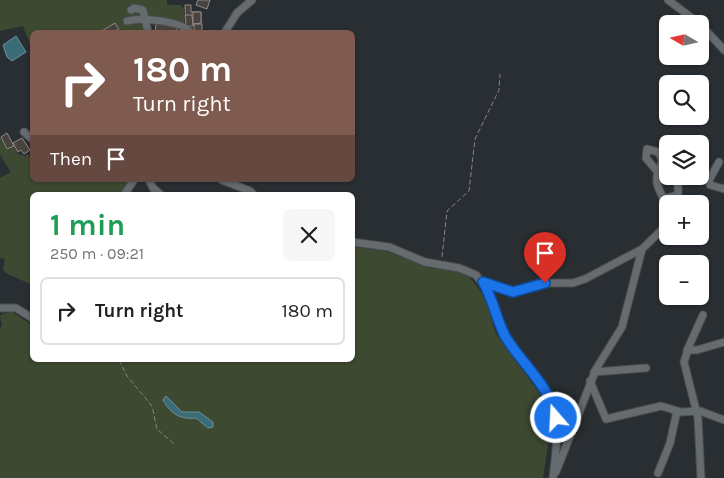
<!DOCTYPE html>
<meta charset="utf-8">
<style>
body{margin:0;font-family:Karla,sans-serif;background:#f6f6f6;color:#202124;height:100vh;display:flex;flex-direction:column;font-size:19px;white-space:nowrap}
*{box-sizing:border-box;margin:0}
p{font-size:16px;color:#757577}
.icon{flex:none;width:28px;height:28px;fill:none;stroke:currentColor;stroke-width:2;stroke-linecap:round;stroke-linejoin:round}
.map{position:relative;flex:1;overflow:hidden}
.panel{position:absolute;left:30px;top:192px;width:325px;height:170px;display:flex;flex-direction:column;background:#fff;border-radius:8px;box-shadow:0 1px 4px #0004}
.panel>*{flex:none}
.guide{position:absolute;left:30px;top:30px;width:325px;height:152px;border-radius:8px;box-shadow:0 1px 4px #0004;background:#7f5a4f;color:#fff;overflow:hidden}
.needle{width:32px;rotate:279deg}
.fabs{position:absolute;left:659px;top:15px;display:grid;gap:10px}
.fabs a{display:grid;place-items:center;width:50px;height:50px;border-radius:8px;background:#fff;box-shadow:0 1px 4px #0004;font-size:25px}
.pin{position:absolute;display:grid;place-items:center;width:42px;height:42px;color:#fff;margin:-51px -21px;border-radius:50% 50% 50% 0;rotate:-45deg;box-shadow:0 0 5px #0007}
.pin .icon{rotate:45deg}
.me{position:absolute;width:55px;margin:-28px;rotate:341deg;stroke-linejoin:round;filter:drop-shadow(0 0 4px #0008)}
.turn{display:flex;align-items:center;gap:18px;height:105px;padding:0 20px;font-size:22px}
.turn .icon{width:65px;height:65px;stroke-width:2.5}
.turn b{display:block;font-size:35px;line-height:42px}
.then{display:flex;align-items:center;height:48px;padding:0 20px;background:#0003;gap:10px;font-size:19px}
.round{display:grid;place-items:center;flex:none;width:52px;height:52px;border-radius:8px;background:#f6f6f6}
.overview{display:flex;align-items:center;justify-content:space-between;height:85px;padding:0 20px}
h1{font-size:30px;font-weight:700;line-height:38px;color:#1e9e55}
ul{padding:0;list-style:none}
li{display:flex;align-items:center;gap:15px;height:68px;margin:0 10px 8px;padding:0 10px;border:2px solid #e0e0e0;border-radius:8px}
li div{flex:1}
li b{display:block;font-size:19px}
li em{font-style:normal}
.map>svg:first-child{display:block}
.green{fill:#3d4931}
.water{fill:#3a6c78;stroke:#6c9099}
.building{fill:#494340;stroke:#908985}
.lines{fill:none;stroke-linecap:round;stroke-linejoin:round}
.minor-casing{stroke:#484c4f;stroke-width:9}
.path{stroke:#82868a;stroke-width:1;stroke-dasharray:5 2.5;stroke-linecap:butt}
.minor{stroke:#656b6f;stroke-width:7}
.route-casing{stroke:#114b97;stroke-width:12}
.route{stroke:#1a73e8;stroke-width:9}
</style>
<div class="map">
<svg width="724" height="478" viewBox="0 0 724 478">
<rect width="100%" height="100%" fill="#292e32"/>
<g class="green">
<polygon points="0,0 167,0 167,5 180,5 184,9 184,23 159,18 144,23 144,32 32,32 32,49 23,26 0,31"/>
<polygon points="0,136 7,150 14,146 18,154 25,156 28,154 32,160 32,180 132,180 124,194 118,191 116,195 32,195 32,285 6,273 3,270 5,259 0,258 0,178 11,172 0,155"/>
<polygon points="353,247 385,251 431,268 457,271 469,277 476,285 485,298 496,334 543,398 549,439 543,478 0,478 0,328 2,325 0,316 2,314 12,312 32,325 32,360 352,360"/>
</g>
<g class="water">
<polygon points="16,36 26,52 12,61 7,57 3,45"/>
<path d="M166,396L182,412H199L213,422V427L208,428L196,418C180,420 170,413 163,400Z"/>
</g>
<g class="building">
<polygon points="198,0 210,0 207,9 196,5"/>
<polygon points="185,5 191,5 191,12 201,12 201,23 186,26"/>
<polygon points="193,12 201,12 201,23 193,24"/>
<polygon points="185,15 192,15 193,26 186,26"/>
<polygon points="115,23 119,29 112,32 100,32"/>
<polygon points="156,24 177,26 176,32 155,32"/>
<rect x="194" y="24" width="8" height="8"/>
<polygon points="7,133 14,146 7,149 1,137"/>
<polygon points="22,138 30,150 24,154 21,150 18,152 13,143"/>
</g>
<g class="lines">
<defs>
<g id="minor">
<polyline points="668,0 700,24"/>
<polyline points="131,10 134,8 143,10 148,32"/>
<path d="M127,21C142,17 181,21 190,32"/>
<polyline points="700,24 724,50"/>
<polyline points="225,32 237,13 252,0"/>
<polyline points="24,132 32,139"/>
<polyline points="719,162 709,180 710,185 724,189"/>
<path d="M657,171L646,158L647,149L658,152C668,164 655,170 657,183C659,192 663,198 668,206"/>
<polyline points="657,176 668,176"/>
<polyline points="149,180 153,188 161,195"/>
<polyline points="222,180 250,191 254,195"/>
<polyline points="124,195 134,180"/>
<polyline points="663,199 678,195 678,182 674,176"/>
<polyline points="688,204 691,201"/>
<path d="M352,242L389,247L425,262L459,268L476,275L489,292L504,333L516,353L551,399C560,422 556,454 553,478"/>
<polyline points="483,282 513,292 545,283 573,283 585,279 642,249 668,224"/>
<polyline points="0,308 16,308 32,318"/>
<polyline points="687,350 697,350 724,342"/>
<polyline points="594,372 646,368"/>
<polyline points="590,381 606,419 661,406 681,412 700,411 724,420"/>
<polyline points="556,472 596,369 622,327 642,249"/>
<polyline points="658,473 670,443 677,411"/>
<polyline points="701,478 698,418 684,362 689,346 703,315"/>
</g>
</defs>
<use href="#minor" class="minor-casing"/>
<g class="path">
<polyline points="442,257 447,211 469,191 475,139 499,90 500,74"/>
<polyline points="119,360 127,376 152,406 157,429 174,444"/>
</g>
<use href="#minor" class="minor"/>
</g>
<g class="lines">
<defs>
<path id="route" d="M545,283L513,292L483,282C493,299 496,318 505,336C521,363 551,387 556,418"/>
</defs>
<use href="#route" class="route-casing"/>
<use href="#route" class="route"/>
</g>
</svg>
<div class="fabs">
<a><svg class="needle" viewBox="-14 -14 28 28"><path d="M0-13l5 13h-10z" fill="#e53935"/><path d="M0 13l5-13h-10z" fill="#757577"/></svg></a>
<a><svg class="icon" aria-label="search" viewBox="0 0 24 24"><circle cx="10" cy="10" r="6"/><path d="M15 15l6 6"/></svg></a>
<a><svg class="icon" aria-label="layers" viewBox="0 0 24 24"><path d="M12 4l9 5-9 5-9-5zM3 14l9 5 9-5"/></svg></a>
<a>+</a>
<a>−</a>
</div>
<div class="pin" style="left:545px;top:283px;background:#d93025"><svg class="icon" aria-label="arrive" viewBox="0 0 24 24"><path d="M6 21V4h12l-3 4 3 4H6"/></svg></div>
<svg class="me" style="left:556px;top:418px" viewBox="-20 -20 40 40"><circle r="17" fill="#1a73e8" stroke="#fff" stroke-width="3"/><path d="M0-11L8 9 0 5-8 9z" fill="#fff"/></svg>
<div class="guide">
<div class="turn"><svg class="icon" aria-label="right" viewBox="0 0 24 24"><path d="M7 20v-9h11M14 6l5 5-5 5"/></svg><div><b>180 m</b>Turn right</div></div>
<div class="then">Then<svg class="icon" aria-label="arrive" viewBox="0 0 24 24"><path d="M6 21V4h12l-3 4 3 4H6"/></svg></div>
</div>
<section class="panel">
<div class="overview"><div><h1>1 min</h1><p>250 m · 09:21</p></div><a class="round"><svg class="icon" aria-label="close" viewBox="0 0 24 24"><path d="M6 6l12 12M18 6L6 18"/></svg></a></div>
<ul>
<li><svg class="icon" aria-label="right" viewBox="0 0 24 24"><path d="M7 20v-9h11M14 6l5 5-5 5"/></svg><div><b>Turn right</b></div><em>180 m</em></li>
</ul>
</section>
</div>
